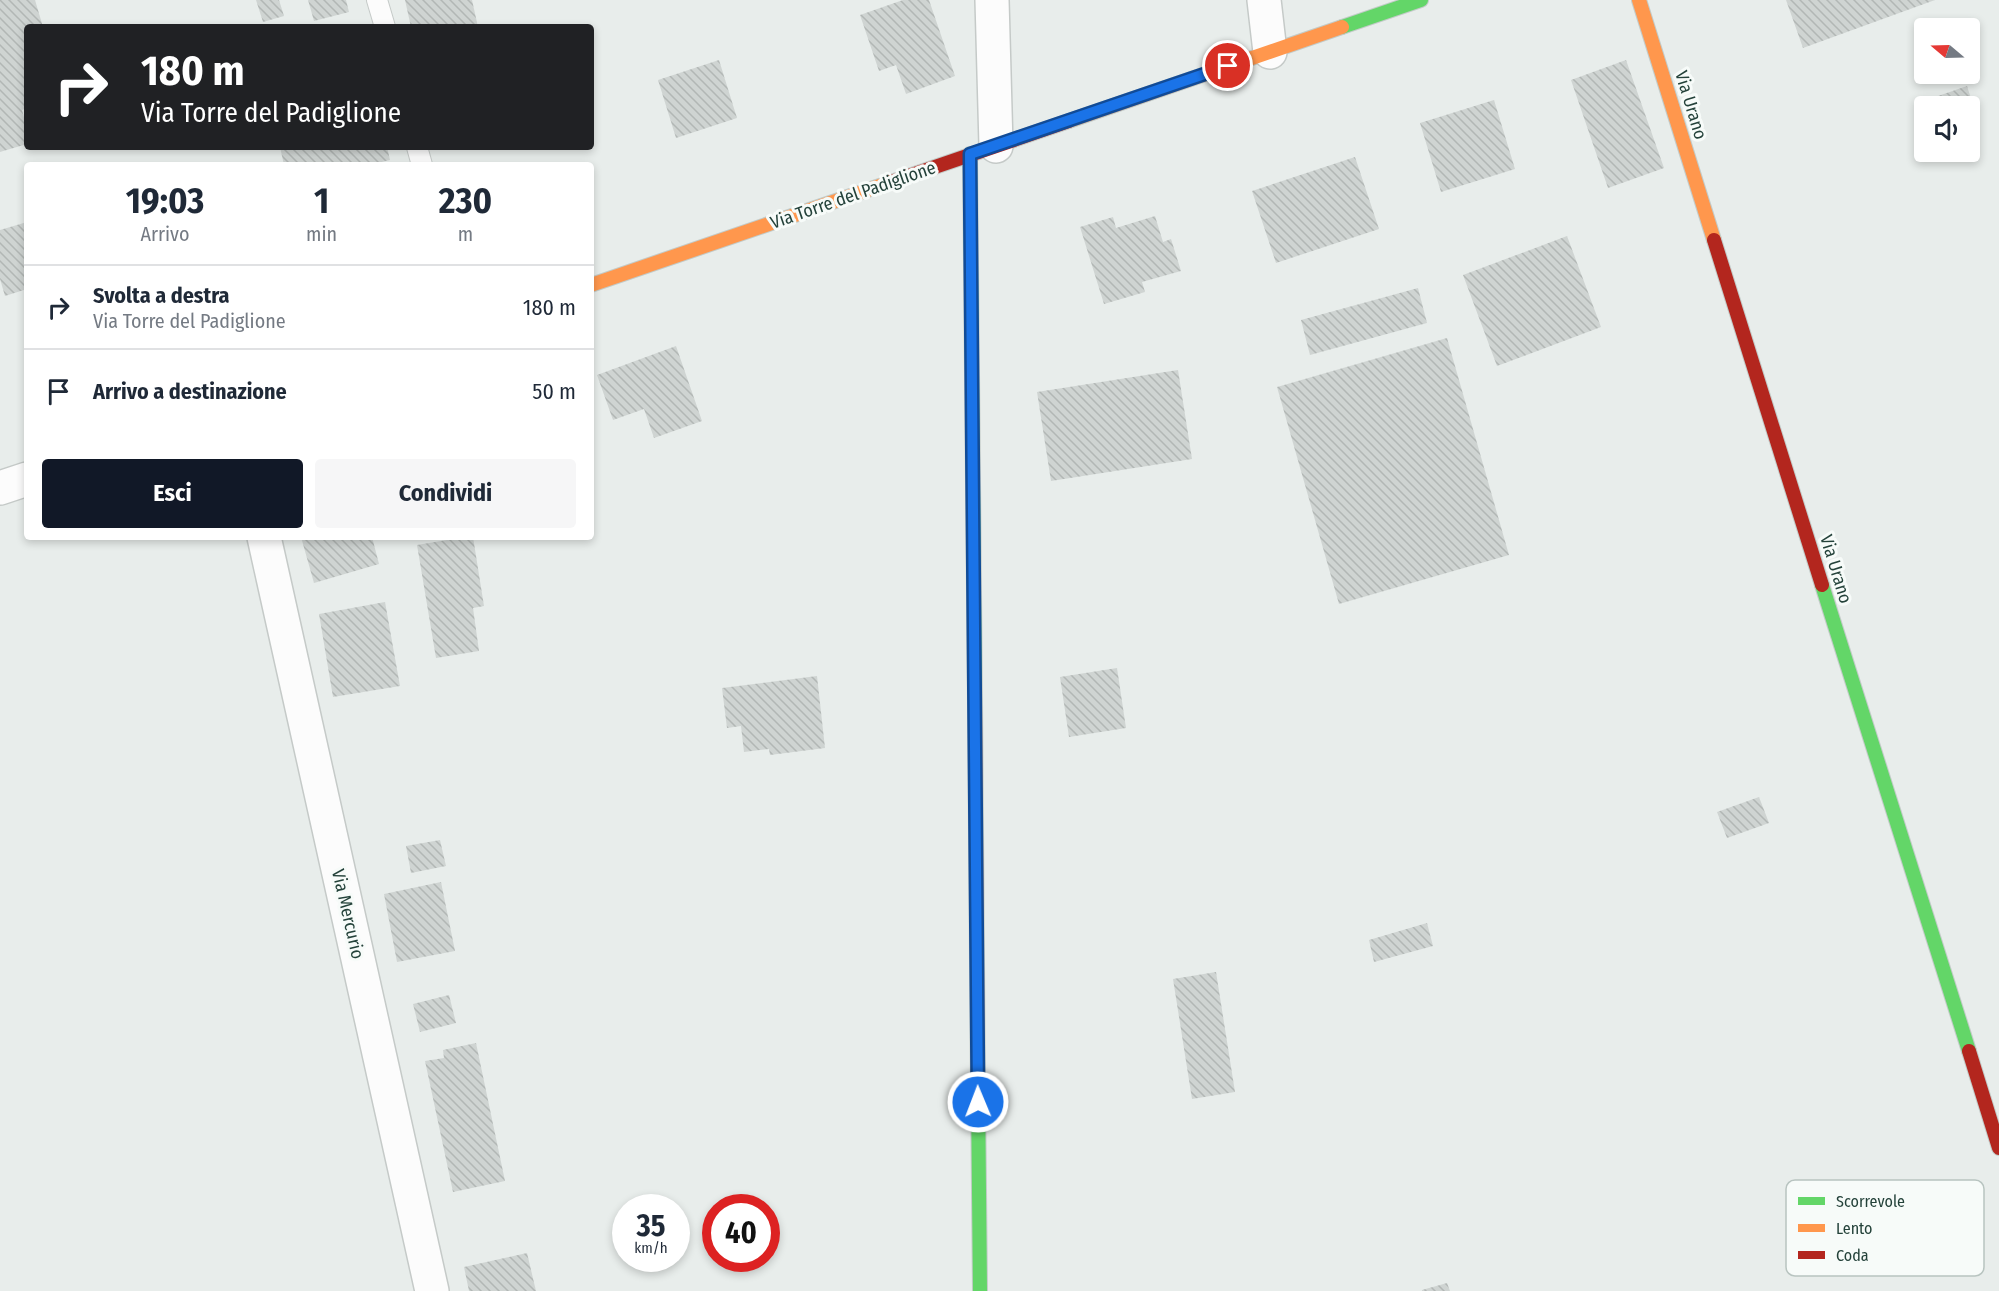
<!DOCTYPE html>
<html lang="it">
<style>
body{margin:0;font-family:"Fira Sans Condensed",sans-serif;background:#f6f6f7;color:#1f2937;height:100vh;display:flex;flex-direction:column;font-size:22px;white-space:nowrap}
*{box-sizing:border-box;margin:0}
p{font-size:20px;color:#747a83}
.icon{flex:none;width:33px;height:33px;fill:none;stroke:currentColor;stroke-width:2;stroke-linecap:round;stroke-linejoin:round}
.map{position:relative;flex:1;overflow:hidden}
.drawer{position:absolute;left:24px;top:162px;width:570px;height:378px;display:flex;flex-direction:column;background:#fff;border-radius:6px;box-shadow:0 3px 9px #0003}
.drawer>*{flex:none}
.top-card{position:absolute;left:24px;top:24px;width:570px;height:126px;border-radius:6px;box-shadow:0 3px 9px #0003;background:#202124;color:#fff;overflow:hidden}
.needle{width:39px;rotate:289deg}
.fabs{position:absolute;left:1914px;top:18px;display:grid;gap:12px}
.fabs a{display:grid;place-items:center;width:66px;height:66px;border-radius:6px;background:#fff;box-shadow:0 3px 9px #0003;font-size:30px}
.speed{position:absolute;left:612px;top:1194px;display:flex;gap:12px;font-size:30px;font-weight:700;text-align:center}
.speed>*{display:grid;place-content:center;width:78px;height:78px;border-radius:50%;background:#fff;box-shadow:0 3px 9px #0003;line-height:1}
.speed small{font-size:15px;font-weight:400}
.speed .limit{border:9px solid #d22;background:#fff;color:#111}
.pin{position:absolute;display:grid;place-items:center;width:51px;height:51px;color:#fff;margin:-26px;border:3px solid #fff;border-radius:50%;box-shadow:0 2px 6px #0007}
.me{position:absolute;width:66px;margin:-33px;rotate:359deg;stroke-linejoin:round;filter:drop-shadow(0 0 4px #0008)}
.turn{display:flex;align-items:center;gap:21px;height:126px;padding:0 18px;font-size:27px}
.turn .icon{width:78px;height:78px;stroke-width:2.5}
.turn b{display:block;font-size:42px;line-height:51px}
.eta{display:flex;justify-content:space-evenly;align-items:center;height:102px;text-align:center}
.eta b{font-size:36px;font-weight:700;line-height:42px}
.primary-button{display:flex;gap:12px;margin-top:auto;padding:12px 18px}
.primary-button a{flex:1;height:69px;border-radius:6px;background:#111827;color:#fff;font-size:24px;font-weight:700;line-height:69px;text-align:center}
.primary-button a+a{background:#f6f6f7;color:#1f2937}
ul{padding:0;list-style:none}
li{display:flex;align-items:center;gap:18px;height:84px;padding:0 18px;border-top:2px solid #e0e1e3}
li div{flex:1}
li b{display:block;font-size:22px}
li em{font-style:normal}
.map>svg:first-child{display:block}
.building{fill:url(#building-back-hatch)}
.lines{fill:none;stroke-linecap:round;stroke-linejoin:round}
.lane-casing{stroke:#c5cac8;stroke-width:22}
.street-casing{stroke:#c5cac8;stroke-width:36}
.fast-casing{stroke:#c3cbc8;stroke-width:16}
.slow-casing{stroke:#c3cbc8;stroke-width:16}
.jam-casing{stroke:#c3cbc8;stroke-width:16}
.lane{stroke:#fcfcfc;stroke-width:20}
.street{stroke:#fcfcfc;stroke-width:33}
.fast{stroke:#63d668;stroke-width:14}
.slow{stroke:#ff974d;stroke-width:14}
.jam{stroke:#b3261e;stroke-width:14}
.route-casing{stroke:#114b97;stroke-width:15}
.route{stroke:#1a73e8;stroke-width:10}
.labels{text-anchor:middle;stroke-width:6;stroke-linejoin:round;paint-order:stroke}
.street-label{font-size:18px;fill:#24423a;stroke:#f7fbf9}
.key{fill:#f7fbf9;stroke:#b8c4c0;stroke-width:1.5}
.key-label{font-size:16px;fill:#24423a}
</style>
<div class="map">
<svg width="1999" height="1291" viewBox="0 0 1999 1291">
<defs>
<pattern id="building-back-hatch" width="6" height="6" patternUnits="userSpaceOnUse" patternTransform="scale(1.5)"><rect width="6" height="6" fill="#cfd4d2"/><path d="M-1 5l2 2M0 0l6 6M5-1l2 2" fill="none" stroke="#b2b7b5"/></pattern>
</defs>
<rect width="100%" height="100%" fill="#e8edeb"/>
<g class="building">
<polygon points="0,0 35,0 43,27 27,27 27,108 22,110 27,128 27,144 0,152"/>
<polygon points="256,0 279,0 284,16 263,22"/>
<polygon points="308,0 346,0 349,12 314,21"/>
<polygon points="405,0 472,0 478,27 411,27"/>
<polygon points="903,0 929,0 955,76 906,94 896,65 879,71 860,15"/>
<polygon points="1786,0 1935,0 1803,48"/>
<polygon points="719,60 737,118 676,138 658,80"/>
<polygon points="1626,60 1664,168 1608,188 1571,80"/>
<polygon points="1967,86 1979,123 1970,127 1970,106 1924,106 1924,132 1915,104"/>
<polygon points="1494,100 1515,169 1441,192 1420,123"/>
<polygon points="280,147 387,147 390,160 369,165 284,165"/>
<polygon points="1355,157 1379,229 1276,263 1252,191"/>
<polygon points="1155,216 1163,242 1171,239 1181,271 1142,282 1145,292 1104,304 1080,227 1113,217 1116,228"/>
<polygon points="27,222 27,289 5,296 0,279 0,230"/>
<polygon points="1567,236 1601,327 1497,366 1463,275"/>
<polygon points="1418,288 1427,323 1310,355 1301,320"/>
<polygon points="1447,338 1509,555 1339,604 1277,387"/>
<polygon points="676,346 702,421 654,438 644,409 613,420 597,375"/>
<polygon points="1178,370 1192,459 1051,481 1037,392"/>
<polygon points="301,537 372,537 379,564 314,583"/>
<polygon points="465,537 473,537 484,606 473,608 479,651 436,658 417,545"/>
<polygon points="385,602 400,686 333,697 319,614"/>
<polygon points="1117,668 1126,728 1069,737 1060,677"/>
<polygon points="817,676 825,748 770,755 769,749 744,752 741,726 727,728 722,688"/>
<polygon points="1759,797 1769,823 1727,838 1717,812"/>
<polygon points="440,840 446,866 411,873 406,846"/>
<polygon points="441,882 455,951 397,962 384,894"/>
<polygon points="1427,923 1433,946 1374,962 1369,940"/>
<polygon points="1216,972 1235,1092 1192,1099 1173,979"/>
<polygon points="449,995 456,1023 420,1032 413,1004"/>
<polygon points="476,1043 505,1181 453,1192 425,1061 444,1058 443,1050"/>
<polygon points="527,1253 536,1291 469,1291 464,1267"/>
<polygon points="1447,1283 1450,1291 1422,1291 1422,1290"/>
</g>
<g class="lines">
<defs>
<g id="lane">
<polyline points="377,0 385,27"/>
<polyline points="417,147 422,165"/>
</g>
<g id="street">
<polyline points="992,0 996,146"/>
<polyline points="1264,0 1270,52"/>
<polyline points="0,488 27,479"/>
<polyline points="264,537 432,1291"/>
</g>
<g id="fast">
<polyline points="1342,27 1421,0"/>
<polyline points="970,154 975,702"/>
<polyline points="1822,585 1969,1051"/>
<polyline points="978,1091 980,1291"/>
</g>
<g id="slow">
<polyline points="1639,0 1714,240"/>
<polyline points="1069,121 1342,27"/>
<polyline points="591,285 891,182"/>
<polyline points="975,702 978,1091"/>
</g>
<g id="jam">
<polyline points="891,182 1069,121"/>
<polyline points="1714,240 1822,585"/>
<polyline points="1969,1051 1999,1148"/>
</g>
</defs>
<use href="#lane" class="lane-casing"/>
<use href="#street" class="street-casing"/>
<use href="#fast" class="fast-casing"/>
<use href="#slow" class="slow-casing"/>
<use href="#jam" class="jam-casing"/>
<use href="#lane" class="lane"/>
<use href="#street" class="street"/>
<use href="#fast" class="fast"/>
<use href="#slow" class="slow"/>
<use href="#jam" class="jam"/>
</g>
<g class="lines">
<defs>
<polyline id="route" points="978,1102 970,154 1228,66"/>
</defs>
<use href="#route" class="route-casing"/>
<use href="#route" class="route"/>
</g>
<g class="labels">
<g class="street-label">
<text transform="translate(1691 105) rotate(73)" y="6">Via Urano</text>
<text transform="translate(853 195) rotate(-19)" y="6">Via Torre del Padiglione</text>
<text transform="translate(1836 569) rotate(73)" y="6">Via Urano</text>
<text transform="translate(348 914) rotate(77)" y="6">Via Mercurio</text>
</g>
</g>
<rect x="1786" y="1180" width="198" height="96" rx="9" class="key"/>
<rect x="1798" y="1197" width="27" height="8" fill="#63d668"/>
<rect x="1798" y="1224" width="27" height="8" fill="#ff974d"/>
<rect x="1798" y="1251" width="27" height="8" fill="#b3261e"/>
<g class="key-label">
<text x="1836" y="1207">Scorrevole</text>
<text x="1836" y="1234">Lento</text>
<text x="1836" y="1261">Coda</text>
</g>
</svg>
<div class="fabs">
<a><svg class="needle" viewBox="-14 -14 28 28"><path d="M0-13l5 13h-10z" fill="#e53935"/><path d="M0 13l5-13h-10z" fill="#747a83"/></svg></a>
<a><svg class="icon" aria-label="sound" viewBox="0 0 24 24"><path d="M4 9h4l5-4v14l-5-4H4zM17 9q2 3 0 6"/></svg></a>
</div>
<div class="speed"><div>35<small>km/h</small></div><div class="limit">40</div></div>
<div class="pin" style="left:1228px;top:66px;background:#d93025"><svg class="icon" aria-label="arrive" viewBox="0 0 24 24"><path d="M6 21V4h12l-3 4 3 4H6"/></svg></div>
<svg class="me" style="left:978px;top:1102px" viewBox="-20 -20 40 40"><circle r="17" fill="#1a73e8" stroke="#fff" stroke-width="3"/><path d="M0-11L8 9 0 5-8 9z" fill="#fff"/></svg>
<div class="top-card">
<div class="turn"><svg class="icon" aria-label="right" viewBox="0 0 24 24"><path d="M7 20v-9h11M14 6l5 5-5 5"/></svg><div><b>180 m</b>Via Torre del Padiglione</div></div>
</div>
<section class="drawer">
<div class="eta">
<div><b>19:03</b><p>Arrivo</p></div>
<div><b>1</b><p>min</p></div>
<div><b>230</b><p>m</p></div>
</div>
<ul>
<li><svg class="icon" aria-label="right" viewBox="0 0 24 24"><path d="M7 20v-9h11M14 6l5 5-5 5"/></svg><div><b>Svolta a destra</b><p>Via Torre del Padiglione</p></div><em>180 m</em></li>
<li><svg class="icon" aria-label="arrive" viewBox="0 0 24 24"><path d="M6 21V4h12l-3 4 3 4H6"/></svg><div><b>Arrivo a destinazione</b></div><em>50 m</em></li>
</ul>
<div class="primary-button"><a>Esci</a><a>Condividi</a></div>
</section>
</div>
